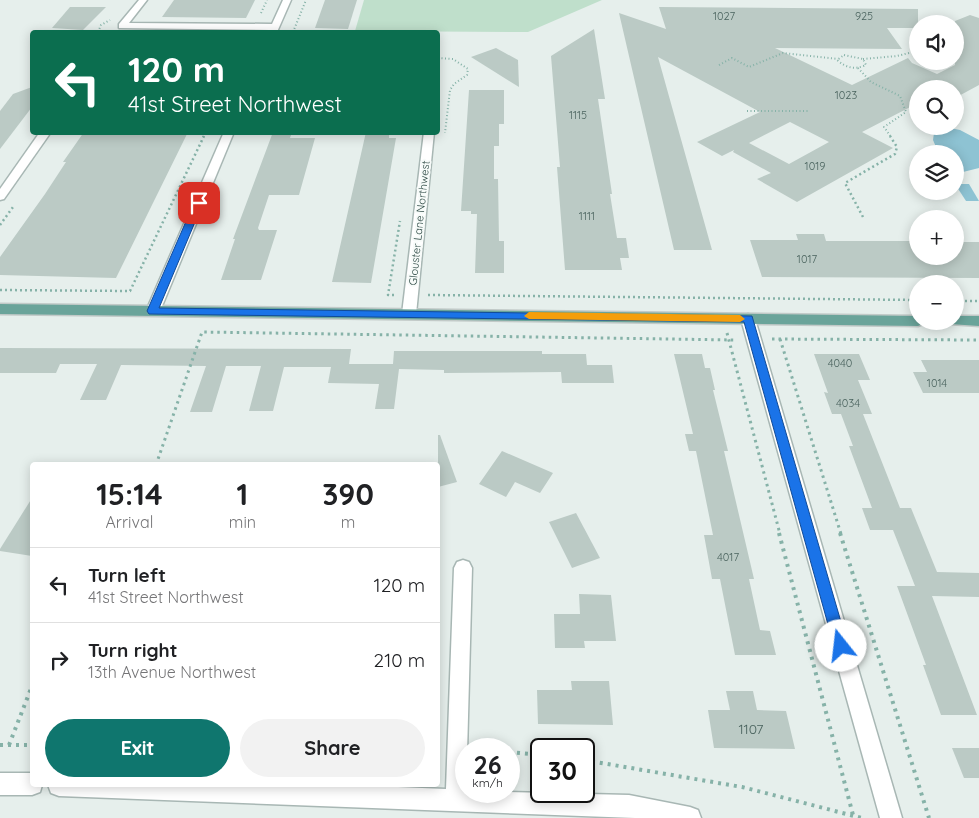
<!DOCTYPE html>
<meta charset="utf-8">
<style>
body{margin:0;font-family:Quicksand,sans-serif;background:#f2f2f2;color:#202124;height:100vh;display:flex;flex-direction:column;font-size:19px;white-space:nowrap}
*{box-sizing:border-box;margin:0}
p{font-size:16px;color:#757577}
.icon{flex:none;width:28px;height:28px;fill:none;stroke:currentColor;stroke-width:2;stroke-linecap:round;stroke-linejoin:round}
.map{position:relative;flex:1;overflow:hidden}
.details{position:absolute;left:30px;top:462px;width:410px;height:325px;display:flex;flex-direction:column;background:#fff;border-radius:5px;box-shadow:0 2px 12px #0003}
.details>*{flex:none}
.hud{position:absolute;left:30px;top:30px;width:410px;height:105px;border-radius:5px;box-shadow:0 2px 12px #0003;background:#0b6e4f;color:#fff;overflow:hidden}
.fabs{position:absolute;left:909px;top:15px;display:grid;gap:10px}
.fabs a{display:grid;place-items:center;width:55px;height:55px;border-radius:50%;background:#fff;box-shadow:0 2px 12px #0003;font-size:25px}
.speed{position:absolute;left:455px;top:738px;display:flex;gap:10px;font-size:25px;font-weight:700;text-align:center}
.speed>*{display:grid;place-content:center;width:65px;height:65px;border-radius:50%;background:#fff;box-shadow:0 2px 12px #0003;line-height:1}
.speed small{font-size:12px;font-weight:400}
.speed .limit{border:2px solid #111;border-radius:8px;background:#fff;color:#111}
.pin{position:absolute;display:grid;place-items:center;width:42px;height:42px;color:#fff;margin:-21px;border-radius:10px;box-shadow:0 2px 8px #0006}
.me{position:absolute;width:55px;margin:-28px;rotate:344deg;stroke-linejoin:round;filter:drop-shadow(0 0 4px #0008)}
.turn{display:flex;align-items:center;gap:18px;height:105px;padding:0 15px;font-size:22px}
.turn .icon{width:65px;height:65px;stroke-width:2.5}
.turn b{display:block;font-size:35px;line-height:42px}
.eta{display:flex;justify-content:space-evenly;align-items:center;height:85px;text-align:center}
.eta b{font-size:30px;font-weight:700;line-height:35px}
.action{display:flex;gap:10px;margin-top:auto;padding:10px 15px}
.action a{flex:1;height:58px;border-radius:30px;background:#0f766e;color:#fff;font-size:20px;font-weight:700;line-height:58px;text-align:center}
.action a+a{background:#f2f2f2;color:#202124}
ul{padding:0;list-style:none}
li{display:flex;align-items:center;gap:15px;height:75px;padding:0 15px;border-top:1px solid #e0e0e0}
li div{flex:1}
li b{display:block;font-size:19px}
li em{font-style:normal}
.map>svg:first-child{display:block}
.green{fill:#bfdfcb}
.water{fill:#8ec3d3}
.building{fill:#bbcac5;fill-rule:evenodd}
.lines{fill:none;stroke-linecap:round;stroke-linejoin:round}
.minor-casing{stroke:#a8b7b4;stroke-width:3}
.major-casing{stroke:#c2cac8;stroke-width:3}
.path-far3{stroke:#86b2a8;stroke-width:2;stroke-dasharray:1 2.5;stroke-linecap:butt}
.path-far2{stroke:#86b2a8;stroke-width:2.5;stroke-dasharray:2 3;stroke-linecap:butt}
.path-far1{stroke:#86b2a8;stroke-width:3;stroke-dasharray:2.5 4;stroke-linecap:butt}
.path{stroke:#86b2a8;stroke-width:4;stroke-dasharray:3 5;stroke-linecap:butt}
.minor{fill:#fff;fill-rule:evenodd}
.major{fill:#6aa49a;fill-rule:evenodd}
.route{fill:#1a73e8;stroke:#114b97}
.slow{fill:#f59e0b}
.labels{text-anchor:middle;stroke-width:4;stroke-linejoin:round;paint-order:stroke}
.number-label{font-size:11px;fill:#4a635e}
.far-street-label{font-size:11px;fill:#24413c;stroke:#f7fbf9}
.near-number-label{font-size:14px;fill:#4a635e}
</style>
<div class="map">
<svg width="979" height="818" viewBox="0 0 979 818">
<rect width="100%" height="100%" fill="#e6efec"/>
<polygon class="green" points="364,0 602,0 528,32 355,31"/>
<g class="water">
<polygon points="950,128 960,130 979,140 979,168 955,174 955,154 933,154 936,147 933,140 934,133 941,129"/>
<polygon points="955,184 969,184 979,201 966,201"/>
</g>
<g class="building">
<polygon points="174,0 255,0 246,18 162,17"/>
<polygon points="325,0 357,0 348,29 315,28"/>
<polygon points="70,7 106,7 83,30 52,28"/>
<path d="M659,7L918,9V28H887L902,49L775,48L852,85L908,58L912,63L937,74L955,65V21L970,15L979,18V85L955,98V89H918V103L862,132L893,148L797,202L757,179L771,173L733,152L734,150L722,156L697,142L760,112L658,57L712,250H674L619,13L666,29ZM790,122L829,142L789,164L749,143Z"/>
<polygon points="594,29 605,99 598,99 612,194 610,194 617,238 626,238 629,258 620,258 622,270 565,270 557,167 560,167 551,56"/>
<polygon points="496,48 518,60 519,87 471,57"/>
<polygon points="32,87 32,107 0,149 0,111 13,94"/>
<polygon points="469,90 504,90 504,124 499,124 499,146 494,146 494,179 498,179 499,241 504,241 504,273 475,273 477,214 471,214 471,211 461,211"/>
<polygon points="84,132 188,132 116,278 0,275 0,257 45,194 66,162 63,162"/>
<polygon points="273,132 292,132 290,138 315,138 299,195 269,195 258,228 259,230 277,230 261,280 221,280 235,239 233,239"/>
<polygon points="366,132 385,132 384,135 389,135 389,138 396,138 371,283 332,282"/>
<polygon points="796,234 824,234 826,241 918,241 918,256 955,256 955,242 979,242 979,278 762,277 750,240 798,240"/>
<polygon points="0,348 351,349 349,364 393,364 394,351 542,351 542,354 586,354 587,365 612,365 614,383 562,383 561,372 444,373 444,370 399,369 394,409 375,409 379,384 328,383 331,367 284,367 273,411 249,411 261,366 226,366 212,412 190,412 206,366 121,365 106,400 80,400 97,364 60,364 56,373 0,373"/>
<polygon points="674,354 702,354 705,368 710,368 715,390 713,390 728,451 724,451 754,579 749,579 760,630 770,631 776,655 735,655 720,579 712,579 704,535 713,535 696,451 689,451 685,434 693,434"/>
<polygon points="814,354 859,354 870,380 858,380 872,414 863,414 900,508 911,508 937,572 979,573 979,597 932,596 977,715 941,715 923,665 926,665 897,586 915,586 893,530 870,530 862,508 872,508 849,446 853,446 841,414 832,414 824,392 828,393"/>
<polygon points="921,360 979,360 979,393 923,393 913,372 927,372"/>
<polygon points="438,435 440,435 457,482 438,487"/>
<polygon points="502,451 553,473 540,493 515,482 506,497 479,484"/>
<polygon points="32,498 32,556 0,551 0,549"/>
<polygon points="576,513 600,558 572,568 549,522"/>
<polygon points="579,594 611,595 616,641 584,641 585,648 555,648 554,614 580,614"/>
<polygon points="571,681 609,681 613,725 538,724 537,690 572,690"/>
<polygon points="726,691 753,691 757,710 786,711 795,749 714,748 708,710 730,710"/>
<polygon points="952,748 979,748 979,778 964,778"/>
</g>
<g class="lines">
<defs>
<g id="minor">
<polygon points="139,0 147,0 129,23 272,24 283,0 291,0 277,32 269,32 270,30 119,28 119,24"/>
<polygon points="40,132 51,132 4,199 0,200 0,189"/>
<polygon points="224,132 234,132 160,311 158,314 148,314 146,311"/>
<polygon points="424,132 434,132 416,314 414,317 404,317 402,314"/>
<polygon points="748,314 753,316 755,319 902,818 880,818 741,319 743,316"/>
<polygon points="463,560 469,562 472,568 466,791 629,795 690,807 698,810 701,818 635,818 59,796 51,793 48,785 350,785 446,789 454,568 457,562"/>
<polygon points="0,773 32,773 32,785 42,785 40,792 32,795 0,795"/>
</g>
<g id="major">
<polygon points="0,304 918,316 918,321 925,321 923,324 918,326 0,314"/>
<polygon points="955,316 979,316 979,326 950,324 948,321 955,321"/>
</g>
</defs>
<use href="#minor" class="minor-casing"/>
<use href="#major" class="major-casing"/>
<g class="path-far3">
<polyline points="261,13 267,0"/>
<polyline points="98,32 101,25 110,20"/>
<polyline points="293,32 306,0"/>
<path d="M844,55L863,59L866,65C855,70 846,68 837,60Z"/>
<polyline points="438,58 453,59 468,69 467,75 454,84 450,90 445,133"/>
<polyline points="863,59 897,56 917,51"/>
<polyline points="719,65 732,58 749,67 783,53 838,59"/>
<polyline points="858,68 871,82 900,96 906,112 884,127 891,137"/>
<polyline points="747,111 809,111"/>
<polyline points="203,137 206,132"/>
</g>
<g class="path-far2">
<polyline points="863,217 845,183 895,154 897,147 890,136"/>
<polyline points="0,225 13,207"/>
<polyline points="0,290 130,291 204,136"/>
<polyline points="394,295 388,295 400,221"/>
<polyline points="428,295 918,300"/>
<polyline points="955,301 979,301"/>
</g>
<g class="path-far1">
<polyline points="727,333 780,534"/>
<polyline points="772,339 979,340"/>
<polyline points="780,339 841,534"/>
<polyline points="156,465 202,332 735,340"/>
</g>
<g class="path">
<polyline points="779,533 853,815"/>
<polyline points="840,533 929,818"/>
<polyline points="0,745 32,745"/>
<polyline points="9,745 32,686"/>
<polyline points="509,752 541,755"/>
<polyline points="584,760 742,787 862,818"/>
</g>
<use href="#minor" class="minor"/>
<use href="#major" class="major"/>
</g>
<polygon class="route" points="199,200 203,203 159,308 752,316 848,646 846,651 841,653 836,651 834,646 744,322 149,314 147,311 194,203"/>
<polygon class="slow" points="529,312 740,315 745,319 740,322 529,319 524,316"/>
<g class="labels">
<g class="number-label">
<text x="724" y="20">1027</text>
<text x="864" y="20">925</text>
<text x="846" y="99">1023</text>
<text x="578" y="119">1115</text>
<text x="815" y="170">1019</text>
<text x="587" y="220">1111</text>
<text x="807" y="263">1017</text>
<text x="840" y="367">4040</text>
<text x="937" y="387">1014</text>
<text x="848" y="407">4034</text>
<text x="728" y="561">4017</text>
</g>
<g class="far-street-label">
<text transform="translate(419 223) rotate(-84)" y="4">Glouster Lane Northwest</text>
</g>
<g class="near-number-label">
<text x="751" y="734">1107</text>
</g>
</g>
</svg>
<div class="fabs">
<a><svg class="icon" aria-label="sound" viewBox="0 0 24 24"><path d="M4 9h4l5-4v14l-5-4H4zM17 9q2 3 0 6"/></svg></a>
<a><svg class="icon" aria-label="search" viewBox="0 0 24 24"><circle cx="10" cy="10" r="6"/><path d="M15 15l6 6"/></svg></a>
<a><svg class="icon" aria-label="layers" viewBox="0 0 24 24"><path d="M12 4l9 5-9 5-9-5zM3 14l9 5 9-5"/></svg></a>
<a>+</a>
<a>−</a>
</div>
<div class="speed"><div>26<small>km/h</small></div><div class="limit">30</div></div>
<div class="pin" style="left:199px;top:203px;background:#d93025"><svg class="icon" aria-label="arrive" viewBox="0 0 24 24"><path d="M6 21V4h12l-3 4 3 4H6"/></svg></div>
<svg class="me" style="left:841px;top:646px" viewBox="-20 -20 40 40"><circle r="19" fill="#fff"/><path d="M0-13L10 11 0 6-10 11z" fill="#1a73e8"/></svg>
<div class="hud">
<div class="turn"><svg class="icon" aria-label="left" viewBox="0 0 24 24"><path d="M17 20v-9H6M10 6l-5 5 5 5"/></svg><div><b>120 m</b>41st Street Northwest</div></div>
</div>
<section class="details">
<div class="eta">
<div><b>15:14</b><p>Arrival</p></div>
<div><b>1</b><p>min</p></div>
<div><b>390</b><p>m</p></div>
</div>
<ul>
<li><svg class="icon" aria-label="left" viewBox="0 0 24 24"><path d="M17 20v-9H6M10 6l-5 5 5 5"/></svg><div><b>Turn left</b><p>41st Street Northwest</p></div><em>120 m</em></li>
<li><svg class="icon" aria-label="right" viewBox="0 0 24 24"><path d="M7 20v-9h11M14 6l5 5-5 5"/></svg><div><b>Turn right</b><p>13th Avenue Northwest</p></div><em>210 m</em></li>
</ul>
<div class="action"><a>Exit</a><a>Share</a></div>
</section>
</div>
